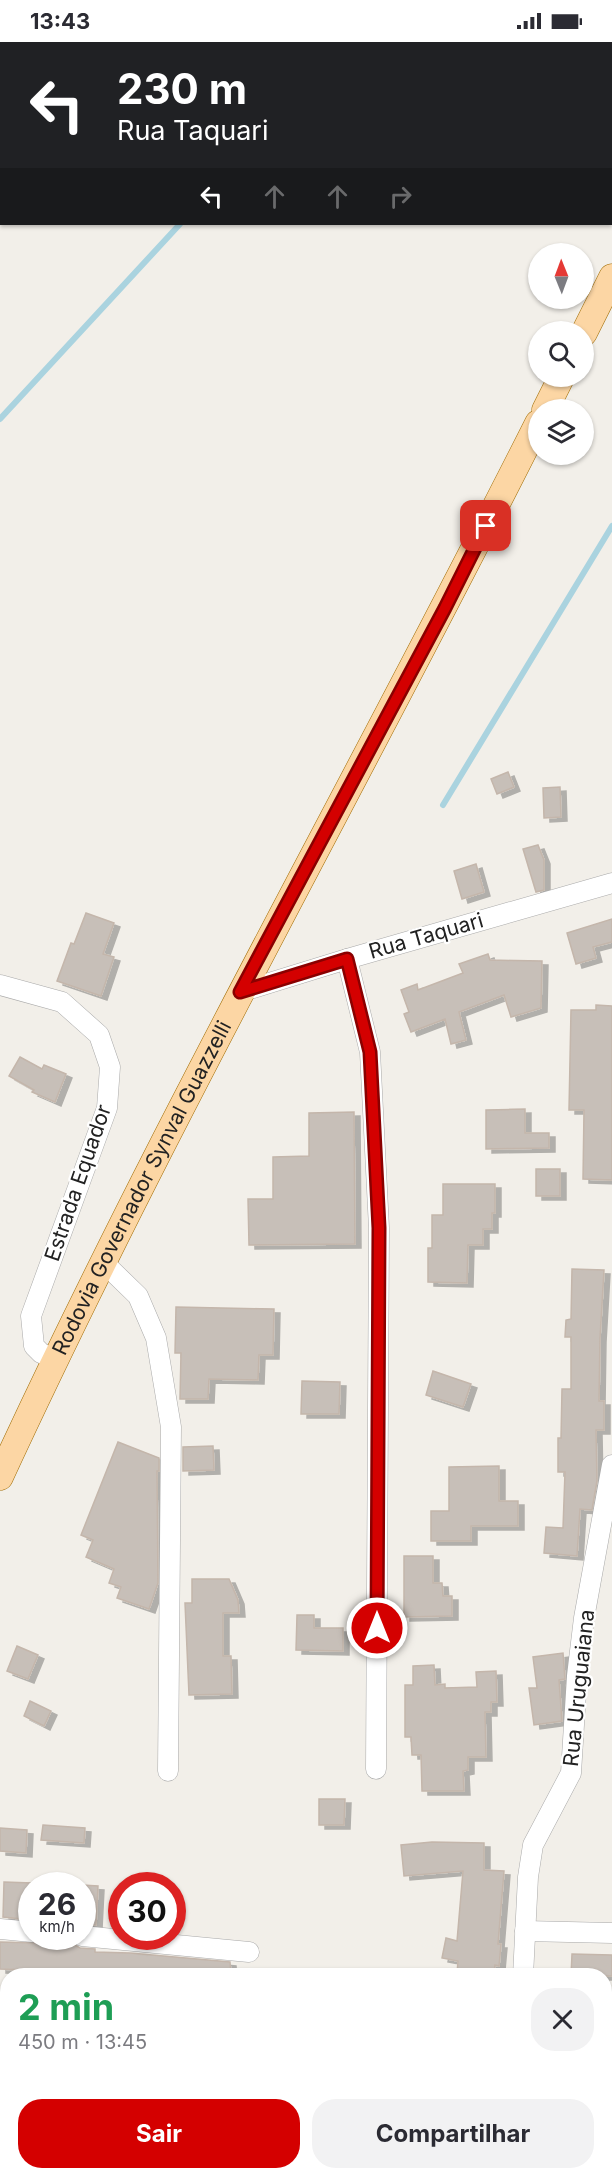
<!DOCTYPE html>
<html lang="pt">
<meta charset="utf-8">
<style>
body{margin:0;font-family:Inter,sans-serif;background:#f2f2f3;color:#2b2b33;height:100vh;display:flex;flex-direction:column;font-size:22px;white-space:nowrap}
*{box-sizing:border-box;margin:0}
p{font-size:20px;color:#7c7c81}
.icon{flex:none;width:33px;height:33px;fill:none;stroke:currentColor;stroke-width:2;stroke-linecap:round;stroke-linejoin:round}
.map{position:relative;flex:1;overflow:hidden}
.side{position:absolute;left:0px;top:1926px;width:612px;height:212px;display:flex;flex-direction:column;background:#fff;border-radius:24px 24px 0 0;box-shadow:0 2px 4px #0004}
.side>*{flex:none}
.top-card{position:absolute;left:0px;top:0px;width:612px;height:183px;box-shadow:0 2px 4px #0004;background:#202124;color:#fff;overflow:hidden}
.needle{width:39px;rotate:359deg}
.controls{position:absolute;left:528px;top:201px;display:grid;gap:12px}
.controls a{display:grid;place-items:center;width:66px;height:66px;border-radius:50%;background:#fff;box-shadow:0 2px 4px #0004;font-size:30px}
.speed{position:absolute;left:18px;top:1830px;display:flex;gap:12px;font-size:30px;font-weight:700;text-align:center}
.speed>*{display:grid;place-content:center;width:78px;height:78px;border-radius:50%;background:#fff;box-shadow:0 2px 4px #0004;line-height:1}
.speed small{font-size:15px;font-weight:400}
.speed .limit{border:9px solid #d22;background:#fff;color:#111}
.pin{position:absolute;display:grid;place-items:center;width:51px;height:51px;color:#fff;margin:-26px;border-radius:12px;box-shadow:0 3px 9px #0006}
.me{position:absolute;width:66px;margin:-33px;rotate:0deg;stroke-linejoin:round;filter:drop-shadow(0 0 4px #0008)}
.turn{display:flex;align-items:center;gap:21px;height:126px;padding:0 18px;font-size:27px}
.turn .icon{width:78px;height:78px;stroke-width:2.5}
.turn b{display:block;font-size:42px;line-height:51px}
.lanes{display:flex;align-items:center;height:57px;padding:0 18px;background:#0003;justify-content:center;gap:30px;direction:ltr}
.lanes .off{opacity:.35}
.round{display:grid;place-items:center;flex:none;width:63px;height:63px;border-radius:24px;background:#f2f2f3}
.head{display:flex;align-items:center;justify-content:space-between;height:102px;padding:0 18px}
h1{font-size:36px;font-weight:700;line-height:45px;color:#1e9e55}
.button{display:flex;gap:12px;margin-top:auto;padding:12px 18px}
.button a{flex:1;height:69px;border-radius:24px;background:#d40000;color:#fff;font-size:24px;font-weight:700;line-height:69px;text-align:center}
.button a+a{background:#f2f2f3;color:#2b2b33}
.status{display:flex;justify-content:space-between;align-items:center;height:42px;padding:0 30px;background:#fff;direction:ltr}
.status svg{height:16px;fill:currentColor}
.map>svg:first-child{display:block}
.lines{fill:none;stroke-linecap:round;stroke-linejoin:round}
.stream{stroke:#aad3df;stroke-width:6}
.building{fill:#c7bfb8;stroke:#c4b6ab;stroke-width:1.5;filter:url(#shadow)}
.minor-casing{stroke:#a9a9a9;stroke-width:21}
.major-casing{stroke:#a06b00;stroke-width:27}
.minor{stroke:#fff;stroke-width:20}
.major{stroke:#fcd6a4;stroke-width:26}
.route-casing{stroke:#8a0000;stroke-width:15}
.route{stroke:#d40000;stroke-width:10}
.labels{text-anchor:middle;stroke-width:4.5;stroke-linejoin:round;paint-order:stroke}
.street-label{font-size:21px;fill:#222;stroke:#fff}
</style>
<div class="status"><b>13:43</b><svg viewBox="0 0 49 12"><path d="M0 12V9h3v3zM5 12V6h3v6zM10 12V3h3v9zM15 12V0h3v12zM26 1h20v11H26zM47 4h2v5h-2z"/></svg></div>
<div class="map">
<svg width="612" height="2137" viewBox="0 0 612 2137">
<defs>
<filter id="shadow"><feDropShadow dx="6" dy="4" stdDeviation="0" flood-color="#0004"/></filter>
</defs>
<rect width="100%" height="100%" fill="#f2efe9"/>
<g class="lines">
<g class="stream">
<polyline points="368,2 369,0"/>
<polyline points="0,377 180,182"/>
<polyline points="443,763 612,484"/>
</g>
</g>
<g class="building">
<polygon points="508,730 514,745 497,752 491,737"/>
<polygon points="560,745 561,775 544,776 543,746"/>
<polygon points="538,803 544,818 544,848 536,850 523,807"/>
<polygon points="476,822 484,850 462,857 454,829"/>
<polygon points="86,871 114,881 103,912 114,915 101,954 57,939 71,901 74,902"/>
<polygon points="612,877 612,900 593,905 596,916 576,922 567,891"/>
<polygon points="488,912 490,918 542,919 541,966 511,975 504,953 459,970 466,998 451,1002 445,977 411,990 404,972 409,970 401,948 417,942 418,948 463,931 459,922"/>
<polygon points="596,963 612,964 612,1138 583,1137 584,1068 569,1068 571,968 596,968"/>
<polygon points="20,1015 42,1027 44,1023 66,1032 55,1060 32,1050 34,1048 9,1034"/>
<polygon points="525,1067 525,1091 549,1091 549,1106 486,1107 486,1068"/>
<polygon points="354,1070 355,1202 249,1203 248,1157 273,1157 273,1115 309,1114 309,1071"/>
<rect x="536" y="1127" width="24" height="27"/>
<polygon points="443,1142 495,1142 495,1171 492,1171 492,1187 483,1187 483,1203 468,1203 467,1241 428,1240 428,1206 432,1206 432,1173 443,1173"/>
<polygon points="572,1227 604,1228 600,1296 599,1359 604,1359 604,1388 596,1388 597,1439 592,1468 580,1467 577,1514 544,1511 546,1485 563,1486 565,1430 558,1430 558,1396 561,1396 562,1347 571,1347 571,1295 565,1295 566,1278 571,1277"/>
<polygon points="176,1265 274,1267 273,1313 259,1313 258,1338 209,1337 208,1357 180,1357 181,1311 175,1311"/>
<polygon points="433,1329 471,1342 463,1365 426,1353"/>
<polygon points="302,1339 340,1340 339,1372 301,1372"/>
<polygon points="118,1400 159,1416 159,1429 157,1429 158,1541 149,1567 117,1556 121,1545 109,1541 114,1527 86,1515 93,1498 81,1493"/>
<polygon points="213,1404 214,1428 183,1429 183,1405"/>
<polygon points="499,1424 499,1459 518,1459 518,1484 471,1484 471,1499 431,1499 431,1469 449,1469 449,1425"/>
<polygon points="404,1514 433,1514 433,1541 442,1541 443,1554 452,1554 452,1574 404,1575"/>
<polygon points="192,1537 229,1537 238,1558 239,1571 223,1571 223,1614 231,1614 232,1652 189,1653 185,1561 192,1561"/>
<polygon points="297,1573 314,1573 314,1586 343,1586 343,1609 296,1608"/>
<polygon points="17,1604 38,1613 28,1637 7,1629"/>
<polygon points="563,1611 565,1637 559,1638 562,1679 534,1683 529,1646 537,1646 533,1615"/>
<polygon points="434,1623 435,1643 445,1642 445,1646 477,1645 476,1630 496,1629 497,1660 491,1660 491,1670 485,1670 486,1715 468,1715 468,1728 463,1729 464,1749 422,1749 421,1713 412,1713 411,1695 405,1695 405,1643 413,1643 413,1624"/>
<polygon points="30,1659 51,1669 44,1684 24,1674"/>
<polygon points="319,1757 345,1757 344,1783 319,1783"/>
<polygon points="43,1783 85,1786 84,1801 41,1798"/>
<polygon points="0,1786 27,1788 26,1811 0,1809"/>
<polygon points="432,1800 484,1801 484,1828 504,1829 498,1902 501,1902 499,1924 495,1923 494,1934 457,1931 458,1919 442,1916 446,1896 457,1899 463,1829 404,1834 401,1803"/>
<polygon points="4,1840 32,1841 32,1878 3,1875"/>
<polygon points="82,1843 98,1844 96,1883 82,1882"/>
<polygon points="0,1900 73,1902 80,1906 95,1907 95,1910 130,1911 230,1920 231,1934 51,1934 51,1929 0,1927"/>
<polygon points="572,1912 612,1913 612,1934 571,1934"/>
</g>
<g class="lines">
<defs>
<g id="minor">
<polyline points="347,917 370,1010 379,1186 376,1727"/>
<polyline points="0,943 62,960 99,993 110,1025 107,1066 31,1274 34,1304 41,1311 54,1317"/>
<polyline points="240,950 347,917 612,841"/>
<polyline points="103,1220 138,1254 156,1296 171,1385 168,1729"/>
<polyline points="0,1887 32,1890"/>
<polyline points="525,1889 612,1891"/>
<polyline points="82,1894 249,1910"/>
<polyline points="523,1934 528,1835 533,1803 571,1731 577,1634 584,1576 612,1423"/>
<polyline points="515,2137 515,2130"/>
</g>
<g id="major">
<polyline points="584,291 612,235"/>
<polyline points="545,368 562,334"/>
<path id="s1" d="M0,1435C166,1076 361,733 538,381"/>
</g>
</defs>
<use href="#minor" class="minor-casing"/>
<use href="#major" class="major-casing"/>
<use href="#minor" class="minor"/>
<use href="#major" class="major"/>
</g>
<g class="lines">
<defs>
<polyline id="route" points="377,1586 379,1186 370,1010 347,917 240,950 445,566 486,484"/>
</defs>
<use href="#route" class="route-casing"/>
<use href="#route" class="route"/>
</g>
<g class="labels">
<g class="street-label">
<text transform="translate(426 894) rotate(-16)" y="7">Rua Taquari</text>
<text transform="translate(78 1141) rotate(-71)" y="7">Estrada Equador</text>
<text dy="7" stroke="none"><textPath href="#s1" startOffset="322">Rodovia Governador Synval Guazzelli</textPath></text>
<text transform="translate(579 1646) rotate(-84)" y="7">Rua Uruguaiana</text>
</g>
</g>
</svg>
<div class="controls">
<a><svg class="needle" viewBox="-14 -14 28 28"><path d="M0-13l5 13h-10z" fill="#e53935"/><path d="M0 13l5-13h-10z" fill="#7c7c81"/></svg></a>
<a><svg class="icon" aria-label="search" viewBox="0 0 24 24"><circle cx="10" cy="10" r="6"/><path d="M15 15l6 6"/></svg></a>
<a><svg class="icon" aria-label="layers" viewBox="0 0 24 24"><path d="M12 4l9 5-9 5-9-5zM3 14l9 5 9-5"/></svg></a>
</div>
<div class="speed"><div>26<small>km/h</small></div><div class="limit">30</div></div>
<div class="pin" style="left:486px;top:484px;background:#d93025"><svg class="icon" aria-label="arrive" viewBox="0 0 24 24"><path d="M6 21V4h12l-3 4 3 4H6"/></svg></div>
<svg class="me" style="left:377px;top:1586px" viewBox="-20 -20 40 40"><circle r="17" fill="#d40000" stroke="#fff" stroke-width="3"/><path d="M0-11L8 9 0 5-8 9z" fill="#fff"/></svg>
<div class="top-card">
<div class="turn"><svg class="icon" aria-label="left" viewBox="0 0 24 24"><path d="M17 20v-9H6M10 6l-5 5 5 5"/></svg><div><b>230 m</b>Rua Taquari</div></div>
<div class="lanes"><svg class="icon" aria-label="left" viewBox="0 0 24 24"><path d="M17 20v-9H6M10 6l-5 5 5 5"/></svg><svg class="icon off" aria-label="ahead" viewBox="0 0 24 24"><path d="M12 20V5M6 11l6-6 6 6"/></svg><svg class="icon off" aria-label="ahead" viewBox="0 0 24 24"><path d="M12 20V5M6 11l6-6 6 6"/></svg><svg class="icon off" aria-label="right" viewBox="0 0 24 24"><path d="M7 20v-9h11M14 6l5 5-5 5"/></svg></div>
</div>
<section class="side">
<div class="head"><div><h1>2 min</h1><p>450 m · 13:45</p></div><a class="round"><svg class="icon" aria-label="close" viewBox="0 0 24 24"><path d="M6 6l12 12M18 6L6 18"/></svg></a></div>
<div class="button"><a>Sair</a><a>Compartilhar</a></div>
</section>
</div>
